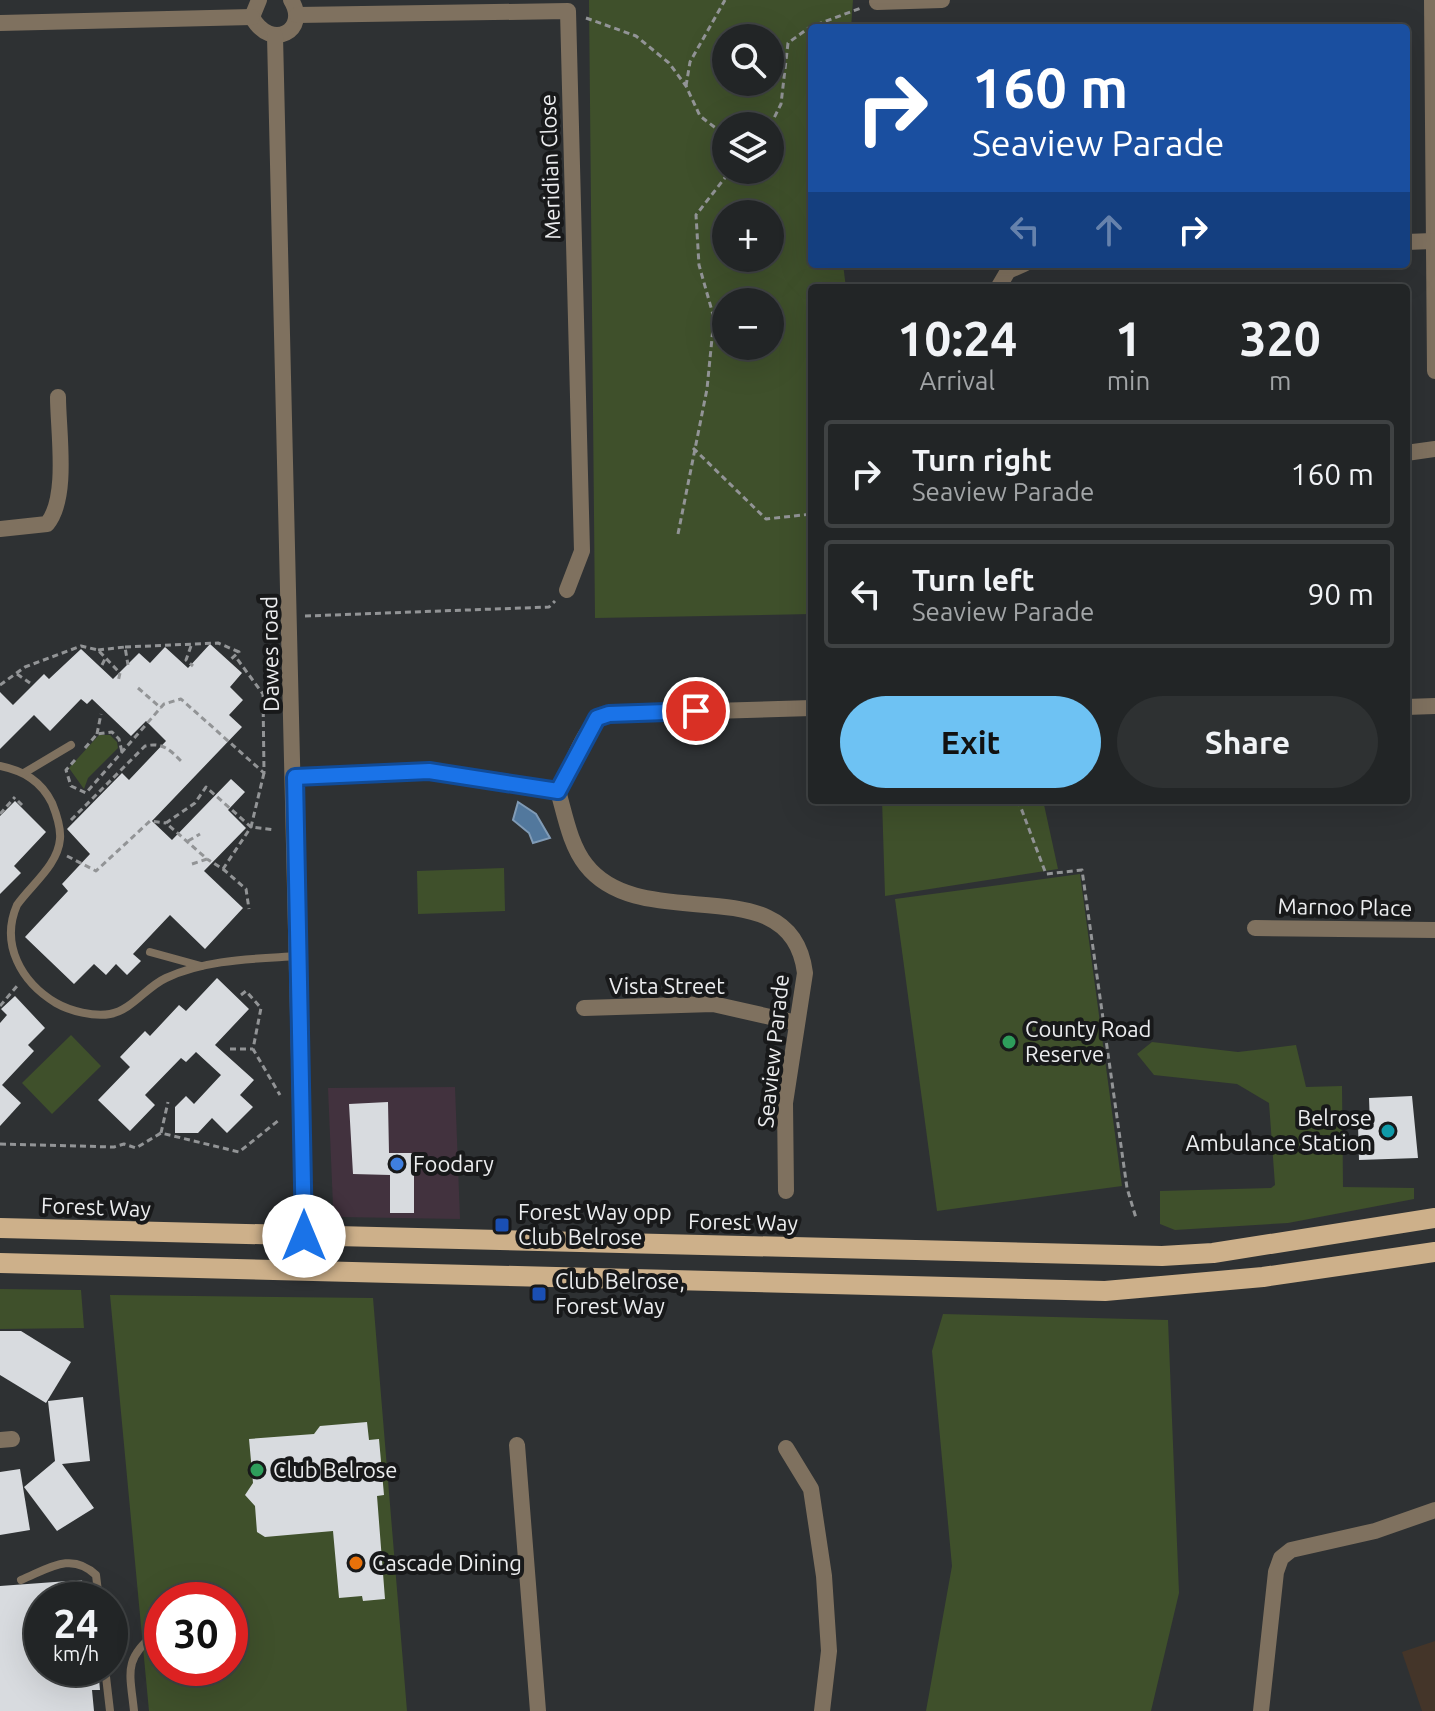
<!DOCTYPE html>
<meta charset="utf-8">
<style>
body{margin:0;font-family:Ubuntu,sans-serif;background:#2e3132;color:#f1f3f6;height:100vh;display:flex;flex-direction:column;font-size:30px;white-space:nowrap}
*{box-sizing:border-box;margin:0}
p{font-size:26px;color:#a2a5a7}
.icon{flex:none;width:44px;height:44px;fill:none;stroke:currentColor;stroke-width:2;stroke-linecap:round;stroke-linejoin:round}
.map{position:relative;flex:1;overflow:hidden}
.side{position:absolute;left:808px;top:284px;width:602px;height:520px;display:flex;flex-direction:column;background:#222526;border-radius:8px;box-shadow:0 8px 32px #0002,0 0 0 2px #3f4243}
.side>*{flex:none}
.hud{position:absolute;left:808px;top:24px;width:602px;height:244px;border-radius:8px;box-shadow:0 8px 32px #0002,0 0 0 2px #3f4243;background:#1a4fa0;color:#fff;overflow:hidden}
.buttons{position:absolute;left:712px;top:24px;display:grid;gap:16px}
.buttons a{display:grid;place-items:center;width:72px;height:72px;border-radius:50%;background:#222526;box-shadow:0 8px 32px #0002,0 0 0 2px #3f4243;font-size:40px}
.speed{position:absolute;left:24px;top:1582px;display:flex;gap:16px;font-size:40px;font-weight:700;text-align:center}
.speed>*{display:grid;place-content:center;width:104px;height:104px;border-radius:50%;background:#222526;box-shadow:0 8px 32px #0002,0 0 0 2px #3f4243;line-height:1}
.speed small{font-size:20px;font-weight:400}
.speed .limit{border:12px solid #d22;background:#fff;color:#111}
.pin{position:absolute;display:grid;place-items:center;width:68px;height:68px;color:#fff;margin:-34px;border:4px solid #fff;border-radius:50%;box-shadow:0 2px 8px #0007}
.me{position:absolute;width:88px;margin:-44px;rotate:0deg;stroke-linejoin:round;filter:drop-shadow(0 0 6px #0008)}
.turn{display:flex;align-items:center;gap:28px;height:168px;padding:0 32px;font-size:36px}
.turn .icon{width:104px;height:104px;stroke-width:2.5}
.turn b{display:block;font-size:56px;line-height:68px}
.lanes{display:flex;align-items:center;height:76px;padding:0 32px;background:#0003;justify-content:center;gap:40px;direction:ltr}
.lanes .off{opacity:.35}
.eta{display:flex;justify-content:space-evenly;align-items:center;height:136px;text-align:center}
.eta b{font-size:48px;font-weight:600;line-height:56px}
.action{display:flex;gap:16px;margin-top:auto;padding:16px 32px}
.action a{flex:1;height:92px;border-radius:48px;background:#6ec2f3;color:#111;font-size:32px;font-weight:600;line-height:92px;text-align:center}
.action a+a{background:#2e3132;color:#f1f3f6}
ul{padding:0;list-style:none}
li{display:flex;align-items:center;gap:24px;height:108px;margin:0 16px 12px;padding:0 16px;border:4px solid #3f4243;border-radius:8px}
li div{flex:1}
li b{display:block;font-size:30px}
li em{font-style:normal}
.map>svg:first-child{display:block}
.commercial{fill:#42323e}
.education{fill:#443529}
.green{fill:#3f502b;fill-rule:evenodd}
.water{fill:#52789d;stroke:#809bb6;stroke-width:2}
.building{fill:#d8dbdf}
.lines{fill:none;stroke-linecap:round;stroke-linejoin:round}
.path{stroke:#929496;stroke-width:3;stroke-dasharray:6 4;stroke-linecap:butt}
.service{stroke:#7f715f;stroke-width:8}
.minor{stroke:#7f715f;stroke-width:16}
.primary{stroke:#cdb08a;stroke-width:20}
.route-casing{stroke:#114b97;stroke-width:20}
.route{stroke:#1a73e8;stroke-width:14}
.leisure-dot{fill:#2e9e5b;stroke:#18191a;stroke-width:3}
.culture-dot{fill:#0f9aa8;stroke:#18191a;stroke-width:3}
.shop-dot{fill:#3f7fe0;stroke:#18191a;stroke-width:3}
.transit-dot{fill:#1a4fb4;stroke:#18191a;stroke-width:3}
.food-dot{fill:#e8710a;stroke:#18191a;stroke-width:3}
.labels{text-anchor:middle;stroke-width:8;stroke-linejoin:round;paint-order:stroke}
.street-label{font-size:22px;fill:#ecedef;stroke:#18191a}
.poi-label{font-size:22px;fill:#ecedef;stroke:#18191a;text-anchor:start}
</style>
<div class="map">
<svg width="1435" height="1711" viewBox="0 0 1435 1711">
<rect width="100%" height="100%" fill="#2e3133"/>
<polygon class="commercial" points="455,1087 460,1219 340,1217 333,1206 328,1088"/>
<polygon class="education" points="1435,1641 1435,1711 1422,1711 1402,1652"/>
<g class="green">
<path d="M589,0H853L851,28H812V264H843L846,288H812V614L595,618ZM726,38H770V82H726ZM726,126H770V170H726ZM726,214H770V258H726ZM726,302H770V346H726Z"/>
<polygon points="99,735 110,735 117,742 118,748 88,778 84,789 69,768"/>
<polygon points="882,800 1043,800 1058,869 885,896"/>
<polygon points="504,868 505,911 418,914 417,871"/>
<polygon points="1080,874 1122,1186 937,1211 895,899"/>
<polygon points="71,1035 101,1066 52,1114 22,1083"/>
<polygon points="1152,1042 1238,1052 1296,1045 1306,1087 1342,1086 1343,1187 1414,1188 1414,1199 1288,1223 1175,1230 1160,1224 1160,1191 1271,1188 1275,1185 1269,1103 1237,1084 1154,1075 1137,1054"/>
<polygon points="0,1289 81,1290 84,1328 0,1329"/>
<path d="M110,1295L373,1298L407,1711H149ZM162,1600H230V1668H162Z"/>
<polygon points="943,1314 1168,1320 1179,1593 1151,1711 926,1711 952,1566 932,1351"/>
</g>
<polygon class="water" points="518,802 536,814 550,838 533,843 529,833 513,820"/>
<g class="building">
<polygon points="210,644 242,673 230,687 243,700 229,715 242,727 152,821 172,840 231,779 245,792 228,810 246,828 204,871 243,908 205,949 170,915 133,954 141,961 127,975 116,964 106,975 94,964 74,984 25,937 68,891 62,884 90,854 67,829 122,773 129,780 166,741 146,721 131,736 92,699 87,704 81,699 50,731 34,715 0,749 0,692 13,705 44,674 49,679 81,649 113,679 139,653 150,663 165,647 188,668"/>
<polygon points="15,801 46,832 14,866 21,873 0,894 0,816"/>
<polygon points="217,978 249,1009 215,1045 254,1080 240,1095 253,1107 227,1133 212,1118 198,1133 175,1133 175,1107 186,1096 194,1104 221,1075 196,1052 186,1062 181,1058 145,1095 155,1105 130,1131 98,1100 130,1067 120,1057 145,1031 150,1036 179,1005 186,1011"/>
<polygon points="15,996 45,1028 28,1045 34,1051 2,1085 21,1103 0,1126 0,1023 7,1015 1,1009"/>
<polygon points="1412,1096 1418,1158 1359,1160 1358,1125 1370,1125 1369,1098"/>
<polygon points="388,1102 389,1153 414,1153 414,1213 390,1213 390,1175 353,1174 349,1104"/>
<polygon points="0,1331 21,1331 71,1362 46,1403 0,1375"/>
<polygon points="83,1397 90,1461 62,1464 94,1508 57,1531 24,1487 55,1461 48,1401"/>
<polygon points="367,1422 369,1440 379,1439 384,1495 377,1496 385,1599 363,1601 362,1596 339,1598 333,1531 265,1537 257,1532 255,1506 245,1495 253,1483 249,1439 314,1434 320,1426"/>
<polygon points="20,1469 30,1530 0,1535 0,1472"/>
<polygon points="82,1580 84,1600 42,1600 42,1668 98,1668 100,1690 92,1690 94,1711 0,1711 0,1586"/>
</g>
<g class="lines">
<g class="path">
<polyline points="586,18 636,36 669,63 686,86 700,116 726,136"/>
<polyline points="686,86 690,62 725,0"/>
<polyline points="770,126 781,104 788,43 810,27 861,8"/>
<polyline points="693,448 766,519 812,514"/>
<polyline points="678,534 707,389 714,318 699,265 696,215 731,170"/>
<polyline points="305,616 549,607 555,601"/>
<polyline points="191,646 186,660 193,666"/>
<polyline points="125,647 218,643 239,652 229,661"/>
<polyline points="98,650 125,647 128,665"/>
<polyline points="102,665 106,657"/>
<polyline points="17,674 30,683"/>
<polyline points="0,685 25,667 81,646 98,650 120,673 118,682"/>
<polyline points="138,688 161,708"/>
<polyline points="97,734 101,714"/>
<polyline points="85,748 97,734 112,732 119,739 122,752"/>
<polyline points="75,760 66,770 71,786 86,793 164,704 181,699 264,773 263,694 235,656"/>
<polyline points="264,773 251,827 275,830"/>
<polyline points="1018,800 1046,874 1082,870 1127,1188 1136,1218"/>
<polyline points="18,801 22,805"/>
<polyline points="0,814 15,797"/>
<path d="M71,820L145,746C163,742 170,750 182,762"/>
<polyline points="188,841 200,834"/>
<polyline points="67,856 96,871 150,821 166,823"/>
<polyline points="192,864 207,859 166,823 195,803 206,787 251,827 223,869 207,859"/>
<polyline points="223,869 246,889 249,909"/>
<polyline points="241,995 246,991 261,1008 253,1049 280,1095"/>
<polyline points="0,1006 17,986"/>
<polyline points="230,1049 253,1049"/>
<polyline points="161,1133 168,1102"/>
<polyline points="0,1144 114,1147 124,1144 136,1148 161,1133 239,1152 279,1120"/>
<polyline points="329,1204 332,1215"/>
</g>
<g class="service">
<path d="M0,766C24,771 41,781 52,803C56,813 61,828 60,839C58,865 31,885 17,905C0,944 21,982 56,1003C70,1011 94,1017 110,1014C132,1010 146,987 166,978C206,959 255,959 298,956"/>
<polyline points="24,773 71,745"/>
<polyline points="150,952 201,966"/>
<path d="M21,1580C48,1569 71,1551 96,1575L99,1600"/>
<polyline points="105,1668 110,1711"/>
<path d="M134,1711C130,1673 123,1659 155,1634"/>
</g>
<g class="minor">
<path d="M259,0L252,17C271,52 310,30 291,0"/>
<polyline points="1432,0 1435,371"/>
<polyline points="877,2 942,0"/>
<polyline points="297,15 568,11 582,551 567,590"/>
<polyline points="0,23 252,17"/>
<polyline points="275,36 304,1271"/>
<polyline points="1406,242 1433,241"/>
<polyline points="998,288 1008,271 1024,264"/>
<polyline points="1406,453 1435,449"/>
<path d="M0,529L47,524C69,498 58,431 58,397"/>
<polyline points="1406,707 1435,706"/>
<polyline points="295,777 429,771 558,791"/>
<polyline points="1255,928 1435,930"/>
<polyline points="584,1008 713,1004 797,1023"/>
<path d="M786,1191L785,1103L805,973C792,864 643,938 586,865C570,845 565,815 558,791C574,767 581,724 609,714L812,708"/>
<polyline points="0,1440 12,1439"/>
<polyline points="517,1445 538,1711"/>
<polyline points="786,1448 811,1489 824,1576 829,1651 822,1711"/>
<polyline points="1261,1711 1276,1572 1281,1558 1291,1550 1375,1531 1435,1510"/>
</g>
<g class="primary">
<polyline points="0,1228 1162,1256 1213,1253 1435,1218"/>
<polyline points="0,1263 1105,1291 1263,1277 1435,1252"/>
</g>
</g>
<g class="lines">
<defs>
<polyline id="route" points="304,1236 295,777 429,771 558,791 597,718 609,714 696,711"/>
</defs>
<use href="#route" class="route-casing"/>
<use href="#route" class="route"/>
</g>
<g class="leisure-dot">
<circle cx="1009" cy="1042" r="8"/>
<circle cx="257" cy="1470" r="8"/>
</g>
<circle class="culture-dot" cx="1388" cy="1131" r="8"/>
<circle class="shop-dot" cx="397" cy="1164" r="8"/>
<g class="transit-dot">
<rect x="494" y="1217" width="16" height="16" rx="4"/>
<rect x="531" y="1286" width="16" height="16" rx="4"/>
</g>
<circle class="food-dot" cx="356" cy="1563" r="8"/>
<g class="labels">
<g class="street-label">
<text transform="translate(550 167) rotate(-92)" y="8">Meridian Close</text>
<text transform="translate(270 654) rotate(-91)" y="8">Dawes road</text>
<text transform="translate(1345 907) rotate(1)" y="8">Marnoo Place</text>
<text x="667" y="994">Vista Street</text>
<text transform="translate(773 1051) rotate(-84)" y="8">Seaview Parade</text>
<text transform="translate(96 1207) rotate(2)" y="8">Forest Way</text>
<text transform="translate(743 1222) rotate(1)" y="8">Forest Way</text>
</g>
<g class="poi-label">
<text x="1025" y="1037">County Road<tspan x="1025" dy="25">Reserve</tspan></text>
<text x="1372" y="1126" text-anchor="end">Belrose<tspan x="1372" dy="25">Ambulance Station</tspan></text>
<text x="413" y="1172">Foodary</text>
<text x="518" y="1220">Forest Way opp<tspan x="518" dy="25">Club Belrose</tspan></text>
<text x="555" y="1289">Club Belrose,<tspan x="555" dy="25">Forest Way</tspan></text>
<text x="273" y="1478">Club Belrose</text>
<text x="372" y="1571">Cascade Dining</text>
</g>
</g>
</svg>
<div class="buttons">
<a><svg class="icon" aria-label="search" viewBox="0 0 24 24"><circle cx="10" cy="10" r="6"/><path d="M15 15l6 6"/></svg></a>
<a><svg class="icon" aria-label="layers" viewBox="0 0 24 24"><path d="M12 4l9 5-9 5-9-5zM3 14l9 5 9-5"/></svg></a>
<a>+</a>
<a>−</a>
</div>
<div class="speed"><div>24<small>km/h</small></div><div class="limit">30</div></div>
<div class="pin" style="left:696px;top:711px;background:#d93025"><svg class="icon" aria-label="arrive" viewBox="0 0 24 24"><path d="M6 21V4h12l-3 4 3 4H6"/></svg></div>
<svg class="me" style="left:304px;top:1236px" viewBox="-20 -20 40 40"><circle r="19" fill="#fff"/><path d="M0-13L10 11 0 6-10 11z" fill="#1a73e8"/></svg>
<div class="hud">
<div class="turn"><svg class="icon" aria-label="right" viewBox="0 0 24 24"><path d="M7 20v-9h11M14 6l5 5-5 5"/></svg><div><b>160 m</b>Seaview Parade</div></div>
<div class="lanes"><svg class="icon off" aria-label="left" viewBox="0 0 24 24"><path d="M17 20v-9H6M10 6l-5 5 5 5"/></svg><svg class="icon off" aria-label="ahead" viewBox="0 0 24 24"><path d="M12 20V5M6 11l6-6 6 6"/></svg><svg class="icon" aria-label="right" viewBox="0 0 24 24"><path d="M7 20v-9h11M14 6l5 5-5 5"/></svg></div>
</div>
<section class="side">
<div class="eta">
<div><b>10:24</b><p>Arrival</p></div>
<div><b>1</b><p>min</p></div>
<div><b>320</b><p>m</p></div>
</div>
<ul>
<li><svg class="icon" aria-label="right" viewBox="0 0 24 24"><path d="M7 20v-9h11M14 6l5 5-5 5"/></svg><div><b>Turn right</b><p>Seaview Parade</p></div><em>160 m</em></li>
<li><svg class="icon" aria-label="left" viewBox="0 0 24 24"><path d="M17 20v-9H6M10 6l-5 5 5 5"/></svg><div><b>Turn left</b><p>Seaview Parade</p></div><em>90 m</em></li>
</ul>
<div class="action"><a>Exit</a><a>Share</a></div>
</section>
</div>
